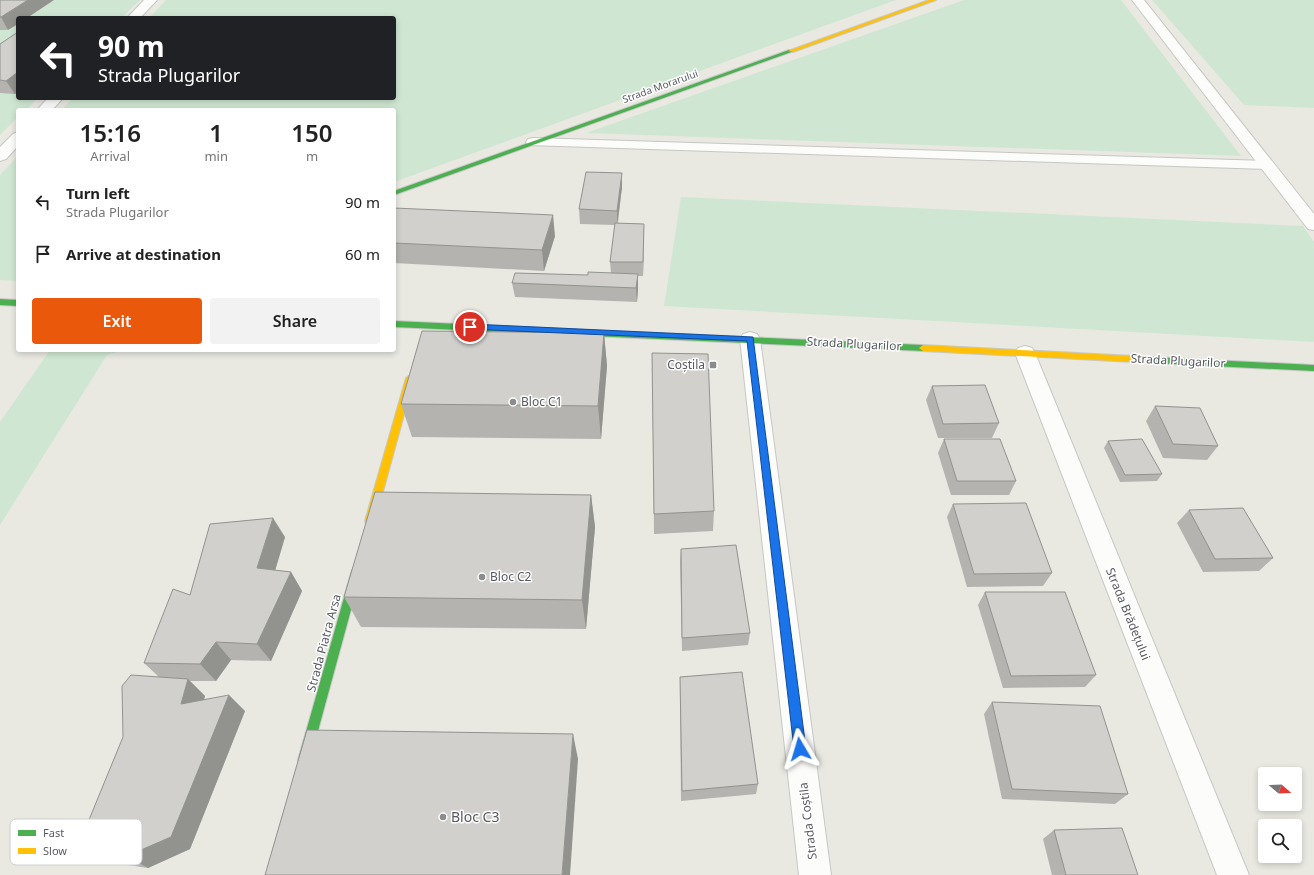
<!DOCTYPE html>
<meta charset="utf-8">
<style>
body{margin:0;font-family:"Noto Sans",sans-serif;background:#f2f2f2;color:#222;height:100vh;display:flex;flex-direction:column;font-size:15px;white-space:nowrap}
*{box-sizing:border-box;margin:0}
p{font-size:13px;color:#767676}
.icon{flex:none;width:22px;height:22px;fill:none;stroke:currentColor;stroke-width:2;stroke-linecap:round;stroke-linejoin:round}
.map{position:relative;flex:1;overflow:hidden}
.sheet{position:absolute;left:16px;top:108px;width:380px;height:244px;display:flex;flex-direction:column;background:#fff;border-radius:4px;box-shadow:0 2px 6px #0003}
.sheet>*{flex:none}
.guide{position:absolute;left:16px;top:16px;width:380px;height:84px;border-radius:4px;box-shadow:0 2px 6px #0003;background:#202124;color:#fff;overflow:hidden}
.needle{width:26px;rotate:109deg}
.controls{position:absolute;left:1258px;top:767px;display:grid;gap:8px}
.controls a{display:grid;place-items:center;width:44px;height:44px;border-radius:4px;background:#fff;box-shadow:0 2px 6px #0003;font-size:20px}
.pin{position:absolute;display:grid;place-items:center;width:34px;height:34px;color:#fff;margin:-17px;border:2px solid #fff;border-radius:50%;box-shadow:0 1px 4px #0007}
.me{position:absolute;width:44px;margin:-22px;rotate:353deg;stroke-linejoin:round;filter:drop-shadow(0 0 3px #0008)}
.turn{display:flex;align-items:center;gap:14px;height:84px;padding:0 16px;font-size:18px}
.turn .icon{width:52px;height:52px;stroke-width:2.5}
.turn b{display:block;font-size:28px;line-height:34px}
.eta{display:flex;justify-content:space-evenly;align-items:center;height:68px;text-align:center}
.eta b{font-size:24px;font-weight:600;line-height:28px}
.primary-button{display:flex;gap:8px;margin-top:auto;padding:8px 16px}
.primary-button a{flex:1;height:46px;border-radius:4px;background:#ea580c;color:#fff;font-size:16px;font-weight:600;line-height:46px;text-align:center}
.primary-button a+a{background:#f2f2f2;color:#222}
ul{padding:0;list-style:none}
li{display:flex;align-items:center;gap:12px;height:52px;padding:0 16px}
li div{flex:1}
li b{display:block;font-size:15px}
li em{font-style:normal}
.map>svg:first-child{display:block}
.green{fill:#cfe7d2}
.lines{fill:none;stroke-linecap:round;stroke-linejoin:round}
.lane-casing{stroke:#c6c6c5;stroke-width:2}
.street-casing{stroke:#c6c6c5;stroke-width:2}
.fast-casing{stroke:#c8c8c8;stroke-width:2}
.slow-casing{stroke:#c8c8c8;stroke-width:2}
.lane{fill:#fcfcfb;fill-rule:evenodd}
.street{fill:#fcfcfb;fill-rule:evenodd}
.fast{fill:#4caf50;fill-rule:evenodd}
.slow{fill:#ffc107;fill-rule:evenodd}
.wall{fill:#b4b3af}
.shaded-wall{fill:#92928f}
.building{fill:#d1d0cc;stroke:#92928f}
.route{fill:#1a73e8;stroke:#114b97}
.poi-dot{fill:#8b8c8e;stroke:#fff;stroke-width:1.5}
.labels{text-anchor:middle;stroke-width:3;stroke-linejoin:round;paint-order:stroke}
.far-street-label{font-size:10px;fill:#585a61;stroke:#fff}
.street-label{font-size:12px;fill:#585a61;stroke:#fff}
.poi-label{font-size:12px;fill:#585a61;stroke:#fff;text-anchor:start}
.near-poi-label{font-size:14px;fill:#585a61;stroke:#fff;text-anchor:start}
.key{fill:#fff;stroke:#cdced0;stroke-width:1}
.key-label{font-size:11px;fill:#585a61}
</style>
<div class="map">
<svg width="1314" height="875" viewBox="0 0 1314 875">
<rect width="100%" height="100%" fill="#e9e9e2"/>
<g class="green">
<polygon points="0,0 140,0 121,18 18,18 18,98 38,98 26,110 18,110 18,117 0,135"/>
<polygon points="166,0 896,0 394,182 394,110 61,110 73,98 394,98 394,18 149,18"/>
<polygon points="964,0 1121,0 1241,156 586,133"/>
<polygon points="1152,0 1314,0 1314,108 1244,105"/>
<polygon points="18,156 18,281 0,280 0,175"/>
<polygon points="681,197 1303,226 1314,242 1314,342 664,306"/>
<polygon points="50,350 123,350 107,355 0,525 0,422"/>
</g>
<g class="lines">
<defs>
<polygon id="lane" points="533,138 1267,161 1272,162 1274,165 1272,168 1267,169 528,145 526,142 528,139"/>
<g id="street">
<polygon points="144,0 157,0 140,18 127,18"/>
<polygon points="1132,0 1144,0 1314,214 1314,230 1308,229"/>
<polygon points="48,98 63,98 52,110 37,110"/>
<polygon points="18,132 18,146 6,159 0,161 0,147 13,134"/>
<polygon points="750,332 757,334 760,339 831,875 799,875 740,339 743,334"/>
<polygon points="1025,346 1032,348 1035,353 1249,875 1217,875 1015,353 1018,348"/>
</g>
<g id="fast">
<polygon points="789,50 794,51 394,195 394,191"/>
<polygon points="0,299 18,300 18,306 0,305"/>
<polygon points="394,321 923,345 927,348 923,351 394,327"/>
<polygon points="1152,357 1314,365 1314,371 1152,363 1148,360"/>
<polygon points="356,569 360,570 361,573 310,760 308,764 304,766 300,764 298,760 351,573 352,570"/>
</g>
<g id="slow">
<polygon points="929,0 936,0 793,52 788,51"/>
<polygon points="923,345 1152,357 1156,360 1152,363 923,351 919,348"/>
<polygon points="410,375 414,378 375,521 373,524 370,525 367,524 365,521 406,378"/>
</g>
</defs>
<use href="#lane" class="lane-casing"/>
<use href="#street" class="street-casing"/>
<use href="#fast" class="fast-casing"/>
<use href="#slow" class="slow-casing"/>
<use href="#lane" class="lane"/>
<use href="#street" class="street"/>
<use href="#fast" class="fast"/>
<use href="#slow" class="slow"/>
</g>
<g class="wall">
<polygon points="0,0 8,30 0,30"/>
<polygon points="18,32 18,92 15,94 0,93 0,44"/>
<polygon points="622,187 618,223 644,224 643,276 638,276 638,289 637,302 515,297 512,283 611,273 610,262 615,225 580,224 579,209"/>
<polygon points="394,208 555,236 544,271 394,263"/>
<polygon points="604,333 607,366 601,439 412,437 401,404"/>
<polygon points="652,353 714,511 713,531 654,534"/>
<polygon points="932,386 999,423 992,438 938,438 926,400"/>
<polygon points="1155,406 1218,446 1207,460 1163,458 1146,421"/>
<polygon points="944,439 1016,481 1009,495 951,495 938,453"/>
<polygon points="1108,441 1162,474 1157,481 1120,482 1104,448"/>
<polygon points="591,495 595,527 586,629 361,627 344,597"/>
<polygon points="953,504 1052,573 1043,586 967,587 947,517"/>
<polygon points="1189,510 1273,558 1259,571 1203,572 1177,523"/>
<polygon points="285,537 275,570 291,572 302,591 271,661 231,660 216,681 190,681 205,696 204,699 245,711 190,849 148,868 100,861 77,849 159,677 144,663 190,595"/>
<polygon points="681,549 750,633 748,645 682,651 680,562"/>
<polygon points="985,592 1096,675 1085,687 1003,688 978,605"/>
<polygon points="680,677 758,784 756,794 681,801 680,689"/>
<polygon points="992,702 1128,794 1115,804 1002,799 984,714"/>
<polygon points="1054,830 1138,875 1052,875 1043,839"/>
</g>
<g class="shaded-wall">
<polygon points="28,0 54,0 27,18 18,18 18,24 8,30 1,17"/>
<polygon points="18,72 18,92 15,94 6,81"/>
<polygon points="622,173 622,187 617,225 617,211"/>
<polygon points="553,215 555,236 544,271 542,250"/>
<polygon points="644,224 644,238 643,276 643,262"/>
<polygon points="638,274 638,289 637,302 636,288"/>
<polygon points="604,333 607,366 601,439 598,406"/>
<polygon points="591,495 595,527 586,629 582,600"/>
<polygon points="273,518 285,537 270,588 257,568"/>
<polygon points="291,572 302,591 271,661 257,644"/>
<polygon points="216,642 231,660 216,681 200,664"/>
<polygon points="188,679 205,696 198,720 181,704"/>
<polygon points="229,695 245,711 190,849 148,868 127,856"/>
<polygon points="573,734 578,759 570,875 562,875"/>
</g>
<g class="building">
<polygon points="0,0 28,0 1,17 0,17"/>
<polygon points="18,32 18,72 6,81 0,80 0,44"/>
<polygon points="586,172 622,173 617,211 579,209"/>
<polygon points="394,208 553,215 542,250 394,243"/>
<polygon points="615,223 644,224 643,262 610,262"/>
<polygon points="588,272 638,274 636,288 512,283 515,273 588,275"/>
<polygon points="422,331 604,333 598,406 401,404"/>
<polygon points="652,353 708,354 714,511 654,514"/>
<polygon points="985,385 999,423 943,424 932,386"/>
<polygon points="1155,406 1200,408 1218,446 1173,444"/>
<polygon points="944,439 1000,439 1016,481 957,481"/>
<polygon points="1142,439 1162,474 1125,475 1108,441"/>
<polygon points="375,492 591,495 582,600 344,597"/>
<polygon points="1026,503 1052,573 974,574 953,504"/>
<polygon points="1243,508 1273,558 1215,559 1189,510"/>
<polygon points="273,518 257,568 291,572 257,644 216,642 200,664 144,663 173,589 190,595 210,524"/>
<polygon points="736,545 750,633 682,638 681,549"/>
<polygon points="985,592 1065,592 1096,675 1011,676"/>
<polygon points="742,672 758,784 682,791 680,677"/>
<polygon points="131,675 188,679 181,704 229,695 171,837 127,856 77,849 123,737 122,686"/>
<polygon points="992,702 1100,706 1128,794 1012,789"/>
<polygon points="307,730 573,734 562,875 265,875"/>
<polygon points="1122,828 1138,875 1066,875 1054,830"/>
</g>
<polygon class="route" points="470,324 753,337 806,749 804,754 800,755 796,754 794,749 747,341 468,329 468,325"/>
<g class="poi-dot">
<rect x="709" y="361" width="8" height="8" rx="2"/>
<circle cx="513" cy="402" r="4"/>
<circle cx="482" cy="577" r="4"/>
<circle cx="443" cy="817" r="4"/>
</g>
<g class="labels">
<g class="far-street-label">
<text transform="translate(660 86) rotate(-20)" y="4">Strada Morarului</text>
</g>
<g class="street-label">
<text transform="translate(854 344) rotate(3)" y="4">Strada Plugarilor</text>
<text transform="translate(1178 361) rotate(3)" y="4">Strada Plugarilor</text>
<text transform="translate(1128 614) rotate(68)" y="4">Strada Brădețului</text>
<text transform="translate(324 643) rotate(-75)" y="4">Strada Piatra Arsa</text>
<text transform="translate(808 821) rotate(-97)" y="4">Strada Coștila</text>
</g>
<g class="poi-label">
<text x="705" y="369" text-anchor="end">Coștila</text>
<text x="521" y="406">Bloc C1</text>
<text x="490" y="581">Bloc C2</text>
</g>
<g class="near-poi-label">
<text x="451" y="822">Bloc C3</text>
</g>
</g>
<rect x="10" y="819" width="132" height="46" rx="6" class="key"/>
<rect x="18" y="830" width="18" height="6" fill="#4caf50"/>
<rect x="18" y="848" width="18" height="6" fill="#ffc107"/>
<g class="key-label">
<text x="43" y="837">Fast</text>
<text x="43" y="855">Slow</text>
</g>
</svg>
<div class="controls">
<a><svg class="needle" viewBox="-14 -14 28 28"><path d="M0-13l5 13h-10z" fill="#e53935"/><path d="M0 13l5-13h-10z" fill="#767676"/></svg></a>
<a><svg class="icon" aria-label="search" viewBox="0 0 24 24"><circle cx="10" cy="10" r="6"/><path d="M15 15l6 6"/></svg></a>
</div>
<div class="pin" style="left:470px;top:327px;background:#d93025"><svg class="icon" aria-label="arrive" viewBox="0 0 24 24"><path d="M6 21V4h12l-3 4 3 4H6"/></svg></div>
<svg class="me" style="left:800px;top:749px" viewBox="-20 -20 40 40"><path d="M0-17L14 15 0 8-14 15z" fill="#1a73e8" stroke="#fff" stroke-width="4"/></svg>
<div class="guide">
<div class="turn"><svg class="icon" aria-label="left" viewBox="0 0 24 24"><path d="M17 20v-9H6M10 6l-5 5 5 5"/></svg><div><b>90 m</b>Strada Plugarilor</div></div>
</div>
<section class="sheet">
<div class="eta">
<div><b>15:16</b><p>Arrival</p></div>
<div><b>1</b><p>min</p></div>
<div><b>150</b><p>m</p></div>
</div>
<ul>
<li><svg class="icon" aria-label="left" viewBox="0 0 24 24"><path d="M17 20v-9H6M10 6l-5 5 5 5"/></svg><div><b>Turn left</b><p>Strada Plugarilor</p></div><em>90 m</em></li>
<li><svg class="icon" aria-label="arrive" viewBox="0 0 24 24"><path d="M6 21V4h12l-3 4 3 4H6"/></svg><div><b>Arrive at destination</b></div><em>60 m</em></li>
</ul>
<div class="primary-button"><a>Exit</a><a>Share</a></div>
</section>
</div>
